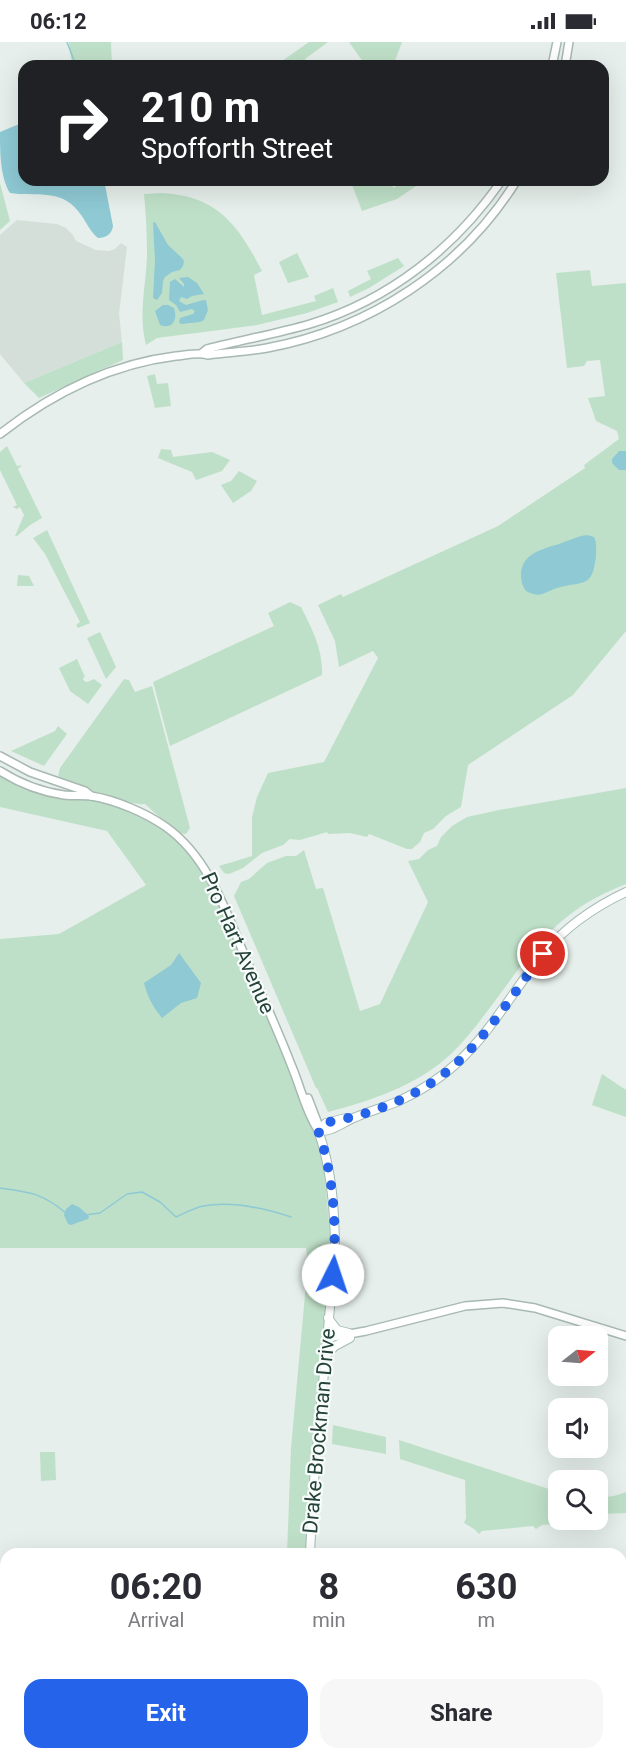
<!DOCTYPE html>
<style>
body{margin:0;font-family:Roboto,sans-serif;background:#f7f7f7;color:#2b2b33;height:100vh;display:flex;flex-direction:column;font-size:22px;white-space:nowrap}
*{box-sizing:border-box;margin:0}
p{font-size:20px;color:#7c7c81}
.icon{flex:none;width:33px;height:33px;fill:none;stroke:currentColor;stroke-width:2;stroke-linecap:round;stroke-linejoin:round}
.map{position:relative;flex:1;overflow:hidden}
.side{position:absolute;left:0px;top:1506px;width:627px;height:212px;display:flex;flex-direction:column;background:#fff;border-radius:18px 18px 0 0;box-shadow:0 6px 24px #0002}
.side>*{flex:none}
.top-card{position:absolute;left:18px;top:18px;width:591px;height:126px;border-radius:18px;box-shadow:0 6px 24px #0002;background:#202124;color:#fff;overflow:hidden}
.needle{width:39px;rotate:73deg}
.buttons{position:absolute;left:548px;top:1284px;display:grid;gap:12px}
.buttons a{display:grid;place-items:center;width:60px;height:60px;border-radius:12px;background:#fff;box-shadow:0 6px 24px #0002;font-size:30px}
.pin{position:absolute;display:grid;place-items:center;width:51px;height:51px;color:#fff;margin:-26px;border:3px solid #fff;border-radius:50%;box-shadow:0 2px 6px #0007}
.me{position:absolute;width:66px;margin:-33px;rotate:4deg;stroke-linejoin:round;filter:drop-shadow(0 0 4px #0008)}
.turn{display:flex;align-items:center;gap:21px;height:126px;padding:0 24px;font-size:27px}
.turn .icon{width:78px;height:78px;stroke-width:2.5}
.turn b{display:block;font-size:42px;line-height:51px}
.eta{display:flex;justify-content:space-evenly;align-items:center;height:102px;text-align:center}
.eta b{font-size:36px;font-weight:700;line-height:42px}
.cta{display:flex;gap:12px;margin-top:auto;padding:12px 24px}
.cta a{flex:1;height:69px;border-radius:18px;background:#2563eb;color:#fff;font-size:24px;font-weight:700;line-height:69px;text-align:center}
.cta a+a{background:#f7f7f7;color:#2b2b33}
.status{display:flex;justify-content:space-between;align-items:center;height:42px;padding:0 30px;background:#fff;direction:ltr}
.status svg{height:16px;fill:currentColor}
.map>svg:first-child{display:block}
.built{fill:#d4dfda}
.green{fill:#bfe0c8}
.water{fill:#8ec9d4}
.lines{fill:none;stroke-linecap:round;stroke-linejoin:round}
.stream{stroke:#8ec9d4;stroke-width:1.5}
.tertiary-casing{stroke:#a8b8b2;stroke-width:10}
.secondary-casing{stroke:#a4bbb3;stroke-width:10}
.tertiary{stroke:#fff;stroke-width:7}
.secondary{stroke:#fff;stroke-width:8}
.route{stroke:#2563eb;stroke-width:10;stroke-dasharray:0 18}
.labels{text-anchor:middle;stroke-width:4.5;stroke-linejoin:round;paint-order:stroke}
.street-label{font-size:21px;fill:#24423a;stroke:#f7fbf9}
</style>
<div class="status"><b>06:12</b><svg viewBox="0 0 49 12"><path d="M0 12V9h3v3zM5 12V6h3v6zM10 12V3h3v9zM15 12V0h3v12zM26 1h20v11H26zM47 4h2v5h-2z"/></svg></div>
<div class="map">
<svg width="626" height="1717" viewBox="0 0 626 1717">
<rect width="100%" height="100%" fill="#e6efeb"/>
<polygon class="built" points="17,178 57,182 66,186 73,193 76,199 96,208 109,209 115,207 121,201 127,205 119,272 122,300 24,341 0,312 0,193"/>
<g class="green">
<polygon points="69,0 111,0 112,24 72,24"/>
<polygon points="309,0 328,0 305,17 310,24 275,24"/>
<polygon points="349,0 402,0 393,24 366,24"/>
<polygon points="356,138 386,138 394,146 402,138 414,138 419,142 397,157 362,169 351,140"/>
<polygon points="0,141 10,179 0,188"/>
<path d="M162,151C218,154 238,183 262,229L254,233L262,273L316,259L314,254L333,246L338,260L307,271L257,283L157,296L146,303C138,273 146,244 147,214C147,193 146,173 144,152Z"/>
<polygon points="297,211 309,235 288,241 279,220"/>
<polygon points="398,216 404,224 369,246 350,255 348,249 371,237 367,229"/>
<polygon points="590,228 592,244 626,241 626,589 573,653 468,723 461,765 446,774 433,787 424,791 420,800 412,807 407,807 369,792 367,795 350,791 328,792 327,790 300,798 290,797 283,803 262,811 243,826 229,832 224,831 219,824 252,814 252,775 257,755 268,731 324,720 378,616 373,609 339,625 335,599 318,563 341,552 343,555 498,484 585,426 584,423 619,397 617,389 596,379 588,356 605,354 600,318 587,319 584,324 567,326 556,231"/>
<polygon points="122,300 123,318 39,356 24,341"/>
<polygon points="155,332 157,342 168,341 171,364 155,366 147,334"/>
<polygon points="7,404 17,424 22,423 18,427 42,476 30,483 17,494 15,494 24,473 20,465 17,467 13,465 17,463 0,428 0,410"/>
<polygon points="161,407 171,408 173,415 212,410 230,418 222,429 196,438 192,430 158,416"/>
<polygon points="239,429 257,439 251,449 233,461 221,443 231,439"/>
<polygon points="47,488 90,581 78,586 76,583 80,580 45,512 33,496"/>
<polygon points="18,533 29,534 34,544 17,544"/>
<path d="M290,560L301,565C312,587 323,607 322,633L170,704L153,640L274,584L268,571Z"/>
<polygon points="100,590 116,625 106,637 87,596"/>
<polygon points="77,617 85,635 83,636 84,639 87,640 94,637 102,643 88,662 70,649 59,626"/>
<path d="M124,637L129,638L135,650L152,644L190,786L186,792L177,791L145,762C130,764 72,743 58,734L60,726Z"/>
<polygon points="58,684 67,692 44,724 11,709 55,689"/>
<polygon points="0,729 44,749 91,754 147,774 187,804 214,844 317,1094 324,1125 331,1202 328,1276 310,1512 287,1512 291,1406 308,1220 306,1206 0,1206 0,897 59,892 146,843 107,789 0,765"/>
<path d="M626,746V842C559,868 536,903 495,959C481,977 468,996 451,1012C416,1044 373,1058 328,1070L317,1046H316L234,854L241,840L249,837L267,821L286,814H296L304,808L316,847L323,846L360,969L380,962L428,860L408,819L419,817L428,808L437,804L441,795L452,784L467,775L499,768Z"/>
<polygon points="602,1032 626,1048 626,1075 592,1063"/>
<polygon points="333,1383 386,1395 386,1412 332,1402"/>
<polygon points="399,1398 558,1450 558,1478 597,1478 597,1456 614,1454 626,1450 626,1471 605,1472 599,1478 542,1483 536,1487 533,1484 482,1489 479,1492 474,1487 464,1481 466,1476 465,1438 400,1417"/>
<polygon points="40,1410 55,1410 56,1438 41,1439"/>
</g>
<g class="water">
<path d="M24,80V138H104L113,184C112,192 106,196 98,196C89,189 86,178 78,169C60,146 35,155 10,151C0,135 0,109 0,90Z"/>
<polygon points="155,180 168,203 182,216 184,219 183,224 180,228 172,230 165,235 163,239 162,251 157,258 153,256 155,218 153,181"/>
<polygon points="188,235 197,241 204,252 192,254 187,257 181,255 179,259 186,263 203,258 206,258 208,268 204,278 200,280 181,282 179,280 180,276 193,272 195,269 192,267 180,270 176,263 169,258 170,240 175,237 184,245 184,242 179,236"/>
<path d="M163,263H168L174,266C178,277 173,288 160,283L155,269Z"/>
<polygon points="619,409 626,409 626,428 619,428 612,421 612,417"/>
<path d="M587,493L594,495C597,501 596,507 596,514C592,548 583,538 557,546C544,550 541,557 526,549C522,544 521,538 521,532C522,511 543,507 559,502C567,499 574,496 581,494Z"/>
<path d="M179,911L201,941L197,956L181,961L162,976C153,965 147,954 144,941L171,923Z"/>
<polygon points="72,1162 79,1165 89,1174 88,1177 71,1183 68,1182 64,1173 66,1167"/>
</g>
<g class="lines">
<g class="stream">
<polyline points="67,0 76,24"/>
<path d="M0,1146C30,1150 42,1151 66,1171"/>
<path d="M85,1173L100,1171L127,1152L142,1150L160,1160L176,1175C185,1171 194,1166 203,1164C232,1159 264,1166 291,1175"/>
</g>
<defs>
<g id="tertiary">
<polyline points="552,24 557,0"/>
<polyline points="565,24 569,0"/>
<path d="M202,311L207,307C241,298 276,292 310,282C389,258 455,206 502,138"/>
<path d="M0,392C51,352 111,322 176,314C187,313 197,310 208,313C227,310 247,310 267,306C369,287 462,227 517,138"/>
<polyline points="0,714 30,730 85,749 91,754"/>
<path d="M0,729C19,741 42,750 64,753C73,754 82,753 91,754C116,758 146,771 166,785C211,817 228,876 249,924C264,958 279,991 292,1025C301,1046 305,1068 318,1088"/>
<polyline points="308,1056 318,1082"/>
<polyline points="327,1299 333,1295 366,1289 465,1264 503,1261 535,1266 626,1294"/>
</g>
<g id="secondary">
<path d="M318,1088C330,1092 345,1079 356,1075C370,1069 385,1065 399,1059C420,1049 440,1037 457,1021C491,990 513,949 542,913C565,885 594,865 626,850"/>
<polyline points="318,1088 326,1081 346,1076"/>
<polyline points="328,1276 337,1288 349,1291"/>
<polyline points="325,1314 335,1304 350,1296"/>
<path d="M310,1512L313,1450L335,1211C335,1169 332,1127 318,1088"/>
<polyline points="317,1712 317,1717"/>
</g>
</defs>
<use href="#tertiary" class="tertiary-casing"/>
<use href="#secondary" class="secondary-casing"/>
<use href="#tertiary" class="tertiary"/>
<use href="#secondary" class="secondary"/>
</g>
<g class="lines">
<path class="route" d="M333,1233C337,1184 334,1134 318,1088C327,1077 343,1078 356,1074C381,1067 406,1057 428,1043C478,1012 508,958 543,912"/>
</g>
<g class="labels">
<g class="street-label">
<text transform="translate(238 901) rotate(66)" y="7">Pro Hart Avenue</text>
<text transform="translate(319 1389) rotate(-85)" y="7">Drake Brockman Drive</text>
</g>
</g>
</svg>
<div class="buttons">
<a><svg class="needle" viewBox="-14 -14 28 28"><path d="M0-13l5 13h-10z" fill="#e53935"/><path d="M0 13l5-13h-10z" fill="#7c7c81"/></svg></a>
<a><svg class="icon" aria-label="sound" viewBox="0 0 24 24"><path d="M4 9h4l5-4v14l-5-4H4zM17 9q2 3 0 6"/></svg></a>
<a><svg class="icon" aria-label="search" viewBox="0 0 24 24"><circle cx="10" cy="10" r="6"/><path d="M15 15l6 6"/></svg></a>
</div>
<div class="pin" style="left:543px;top:912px;background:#d93025"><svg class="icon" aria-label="arrive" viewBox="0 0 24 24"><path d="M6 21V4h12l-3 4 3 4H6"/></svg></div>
<svg class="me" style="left:333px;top:1233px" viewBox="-20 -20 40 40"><circle r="19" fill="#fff"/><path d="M0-13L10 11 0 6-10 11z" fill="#2563eb"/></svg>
<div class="top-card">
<div class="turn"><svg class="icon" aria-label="right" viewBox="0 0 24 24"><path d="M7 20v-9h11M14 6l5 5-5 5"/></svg><div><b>210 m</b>Spofforth Street</div></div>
</div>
<section class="side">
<div class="eta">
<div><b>06:20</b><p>Arrival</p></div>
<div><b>8</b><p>min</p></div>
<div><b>630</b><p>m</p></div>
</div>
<div class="cta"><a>Exit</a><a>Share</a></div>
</section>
</div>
